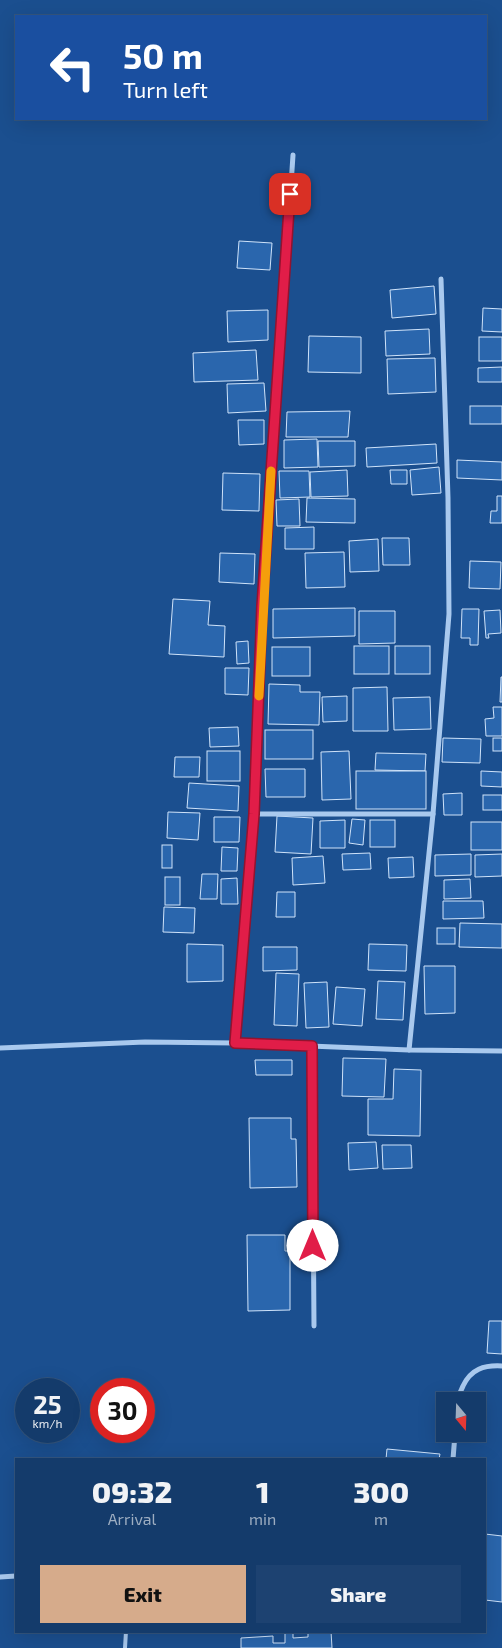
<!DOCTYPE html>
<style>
body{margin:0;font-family:"Exo 2",sans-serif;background:#1d4271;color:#f1f3f6;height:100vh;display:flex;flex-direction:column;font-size:19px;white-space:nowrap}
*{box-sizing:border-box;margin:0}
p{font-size:16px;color:#9dadc1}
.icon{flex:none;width:28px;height:28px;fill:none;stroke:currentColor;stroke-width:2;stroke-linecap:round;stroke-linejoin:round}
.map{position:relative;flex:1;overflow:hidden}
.side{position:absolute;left:15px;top:1458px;width:471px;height:175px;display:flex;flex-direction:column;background:#143b6b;border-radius:0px;box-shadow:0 5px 20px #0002,0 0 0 1px #33557e}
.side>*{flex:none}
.guide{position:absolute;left:15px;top:15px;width:472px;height:105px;border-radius:0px;box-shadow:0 5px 20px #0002,0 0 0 1px #33557e;background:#1a4fa0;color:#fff;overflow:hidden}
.needle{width:32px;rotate:161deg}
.controls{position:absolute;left:436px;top:1392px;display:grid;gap:10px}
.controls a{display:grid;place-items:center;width:50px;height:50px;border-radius:0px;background:#143b6b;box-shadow:0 5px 20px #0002,0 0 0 1px #33557e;font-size:25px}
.speed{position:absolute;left:15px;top:1378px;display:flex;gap:10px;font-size:25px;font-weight:700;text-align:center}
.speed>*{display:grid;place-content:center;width:65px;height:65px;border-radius:50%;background:#143b6b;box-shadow:0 5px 20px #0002,0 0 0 1px #33557e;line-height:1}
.speed small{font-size:12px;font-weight:400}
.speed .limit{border:8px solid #d22;background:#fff;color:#111}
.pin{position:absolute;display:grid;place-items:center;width:42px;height:42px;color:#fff;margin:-21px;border-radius:10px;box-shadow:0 2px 8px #0006}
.me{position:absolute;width:55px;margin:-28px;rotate:0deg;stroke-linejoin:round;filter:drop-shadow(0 0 4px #0008)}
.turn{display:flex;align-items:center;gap:18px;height:105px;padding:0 25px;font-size:22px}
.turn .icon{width:65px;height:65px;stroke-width:2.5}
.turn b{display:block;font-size:35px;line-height:42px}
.eta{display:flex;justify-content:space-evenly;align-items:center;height:85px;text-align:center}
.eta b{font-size:30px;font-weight:800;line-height:35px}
.action{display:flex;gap:10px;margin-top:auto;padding:10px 25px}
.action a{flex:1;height:58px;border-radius:0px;background:#d6ab8b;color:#111;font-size:20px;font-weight:800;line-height:58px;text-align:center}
.action a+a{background:#1d4271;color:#f1f3f6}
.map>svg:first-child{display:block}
.building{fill:#2a66ad;stroke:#cfe3fa}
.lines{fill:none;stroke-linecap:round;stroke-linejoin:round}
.lane{stroke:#a9c9ee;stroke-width:4}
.street{stroke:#a9c9ee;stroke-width:5}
.route-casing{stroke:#92132f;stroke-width:12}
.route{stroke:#e11d48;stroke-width:9}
.slow{stroke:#f59e0b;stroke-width:9}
</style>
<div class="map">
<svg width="502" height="1648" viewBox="0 0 502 1648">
<rect width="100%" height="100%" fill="#1b4f8f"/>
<g class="building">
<polygon points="239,241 272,243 270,270 237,268"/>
<polygon points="434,286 436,314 392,318 390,290"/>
<polygon points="483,308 502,309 502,332 482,331"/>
<polygon points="268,310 268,340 228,342 227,311"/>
<polygon points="429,329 430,354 386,356 385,331"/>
<polygon points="309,336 361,337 361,373 308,372"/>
<rect x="479" y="337" width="23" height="24"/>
<polygon points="256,350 258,380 194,382 193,353"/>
<polygon points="435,358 436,392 388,394 387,359"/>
<polygon points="502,367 502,382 478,382 478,368"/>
<polygon points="264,383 266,411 228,413 227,384"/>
<rect x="470" y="406" width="32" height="18"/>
<polygon points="350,411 348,437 286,437 287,412"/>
<polygon points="238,420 264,420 264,444 239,445"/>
<polygon points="317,439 318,467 284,468 284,440"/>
<polygon points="318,441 355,441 355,466 319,467"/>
<polygon points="436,444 437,463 367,467 366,448"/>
<polygon points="457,460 502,462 502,480 457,478"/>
<polygon points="439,467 441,493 412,495 410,470"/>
<polygon points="347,470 348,496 311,497 310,472"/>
<polygon points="390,470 407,470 407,484 391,484"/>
<polygon points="279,471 309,471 310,497 280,498"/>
<polygon points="223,473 260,474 259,511 222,510"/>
<polygon points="497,496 502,496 502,523 490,523 491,511 497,511"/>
<polygon points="307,498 355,499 355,523 306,522"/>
<polygon points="299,499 300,526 277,526 276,500"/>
<polygon points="314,527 314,549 285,549 285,528"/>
<polygon points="382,538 409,538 410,565 383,565"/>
<polygon points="378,539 379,571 350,572 349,541"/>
<polygon points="344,552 345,587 306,588 305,553"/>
<polygon points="220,553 255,554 254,584 219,582"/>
<polygon points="470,561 501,562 500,589 469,588"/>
<polygon points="173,599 210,601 208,625 225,626 224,657 169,654"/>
<polygon points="355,608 355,636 273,638 273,609"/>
<polygon points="462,609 479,609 478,645 470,645 470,638 461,638"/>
<polygon points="500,610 501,633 488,634 489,638 486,638 484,611"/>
<polygon points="359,611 395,611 395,643 359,644"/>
<polygon points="248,641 249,663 237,664 236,642"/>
<rect x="354" y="646" width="35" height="28"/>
<rect x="395" y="646" width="35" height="28"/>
<rect x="272" y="647" width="38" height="29"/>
<polygon points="225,668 249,668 248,695 225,694"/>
<polygon points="501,677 502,677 502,702 500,702"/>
<polygon points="269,684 300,685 300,692 320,692 319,725 268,724"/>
<polygon points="387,687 388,731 353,731 353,688"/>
<polygon points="347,696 347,721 323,722 322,697"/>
<polygon points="430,697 431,729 394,730 393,698"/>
<polygon points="493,707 502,707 502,736 486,736 485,719 494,718"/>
<polygon points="238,727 239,746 210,747 209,728"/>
<rect x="265" y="730" width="48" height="29"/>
<polygon points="443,738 481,739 480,763 442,762"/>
<rect x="493" y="738" width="9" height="13"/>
<rect x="207" y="751" width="33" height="30"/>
<polygon points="349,751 351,799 322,800 321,752"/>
<polygon points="376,753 426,754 425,771 375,770"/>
<polygon points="175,757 200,757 199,777 174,777"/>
<polygon points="265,769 305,769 305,797 266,797"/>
<rect x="356" y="771" width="70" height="38"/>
<polygon points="481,771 502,772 502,787 481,786"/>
<polygon points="189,783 239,786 238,811 187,808"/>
<polygon points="462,793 462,815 444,815 443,794"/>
<rect x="483" y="795" width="19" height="15"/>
<polygon points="168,812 200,813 198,840 167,838"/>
<polygon points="277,816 313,818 311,854 275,852"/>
<polygon points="214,817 240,817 239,842 214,842"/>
<polygon points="352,819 365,820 363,845 349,843"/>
<polygon points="345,820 345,848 320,848 320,821"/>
<rect x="370" y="820" width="25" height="27"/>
<rect x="471" y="822" width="31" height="28"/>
<rect x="162" y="845" width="10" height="23"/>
<polygon points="222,847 238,848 237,871 221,871"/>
<polygon points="370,853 371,869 343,870 342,854"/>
<polygon points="471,854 471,875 435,876 435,855"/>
<polygon points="502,854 502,876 475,877 475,855"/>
<polygon points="323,856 325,883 293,885 292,858"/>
<polygon points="413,857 414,877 389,878 388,858"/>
<polygon points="202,874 218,874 217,899 200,899"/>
<rect x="165" y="877" width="15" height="28"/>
<polygon points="237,878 238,904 221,904 221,879"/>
<polygon points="470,879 471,898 444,899 444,880"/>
<polygon points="277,892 295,892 295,917 276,917"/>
<polygon points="443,901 483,901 484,918 443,919"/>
<polygon points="164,907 195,908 194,933 163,932"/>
<polygon points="460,923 502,924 502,948 459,947"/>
<rect x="437" y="928" width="18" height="16"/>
<polygon points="187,944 223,945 223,981 187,982"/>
<polygon points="369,944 407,945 406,971 368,970"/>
<polygon points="263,947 297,947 297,970 263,971"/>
<polygon points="424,966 455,966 455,1013 425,1014"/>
<polygon points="276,973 299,974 297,1026 274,1025"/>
<polygon points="378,981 405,982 403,1020 376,1019"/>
<polygon points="327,982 329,1027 306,1028 304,983"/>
<polygon points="336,987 365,989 362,1026 333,1024"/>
<polygon points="343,1058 386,1059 384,1097 342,1096"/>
<polygon points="255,1060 292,1060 292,1075 256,1075"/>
<polygon points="394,1069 421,1070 420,1136 368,1135 368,1099 393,1099"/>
<polygon points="249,1118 291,1118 291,1139 296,1139 297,1187 250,1188"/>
<polygon points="376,1142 378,1168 349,1170 348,1143"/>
<polygon points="382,1145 411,1145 412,1168 383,1169"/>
<polygon points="247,1235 285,1235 285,1251 290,1251 290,1310 248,1311"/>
<polygon points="489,1321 502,1321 502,1354 487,1353"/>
<polygon points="387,1449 440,1454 439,1459 386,1459"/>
<polygon points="485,1534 502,1536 502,1602 485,1600"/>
<polygon points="285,1631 293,1631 293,1638 308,1637 308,1632 331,1631 332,1648 241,1648 241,1638 273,1636 273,1643 285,1643"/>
</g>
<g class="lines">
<polyline class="lane" points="125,1648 126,1631"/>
<g class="street">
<polyline points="253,814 433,814"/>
<polyline points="235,1043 253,814 263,606 293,155"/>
<polyline points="312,1046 314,1326"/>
<polyline points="0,1048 145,1042 235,1043 409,1050 502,1051"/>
<polyline points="409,1050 433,814 449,614 448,498 441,279"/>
<path d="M457,1401C458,1396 461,1391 463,1386C471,1369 484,1365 502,1366"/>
<polyline points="453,1459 455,1434"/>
<polyline points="0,1577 16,1576"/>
</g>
</g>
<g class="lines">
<defs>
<polyline id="route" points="290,194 262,606 254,814 235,1043 312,1046 313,1246"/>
</defs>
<use href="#route" class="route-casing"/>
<use href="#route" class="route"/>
<polyline class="slow" points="259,696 271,471"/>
</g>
</svg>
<div class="controls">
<a><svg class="needle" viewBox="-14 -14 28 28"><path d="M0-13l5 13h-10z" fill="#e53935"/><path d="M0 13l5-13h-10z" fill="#9dadc1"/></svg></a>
</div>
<div class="speed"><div>25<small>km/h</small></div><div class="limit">30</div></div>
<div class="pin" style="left:290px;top:194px;background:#d93025"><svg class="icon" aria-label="arrive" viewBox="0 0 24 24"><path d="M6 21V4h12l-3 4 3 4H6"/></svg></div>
<svg class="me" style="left:313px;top:1246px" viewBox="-20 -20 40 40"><circle r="19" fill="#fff"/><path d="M0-13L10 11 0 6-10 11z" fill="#e11d48"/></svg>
<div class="guide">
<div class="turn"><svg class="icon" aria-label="left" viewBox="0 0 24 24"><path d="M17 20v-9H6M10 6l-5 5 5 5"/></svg><div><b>50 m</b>Turn left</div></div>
</div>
<section class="side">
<div class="eta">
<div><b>09:32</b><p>Arrival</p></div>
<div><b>1</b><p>min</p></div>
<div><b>300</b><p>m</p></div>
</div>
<div class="action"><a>Exit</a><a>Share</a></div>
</section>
</div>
